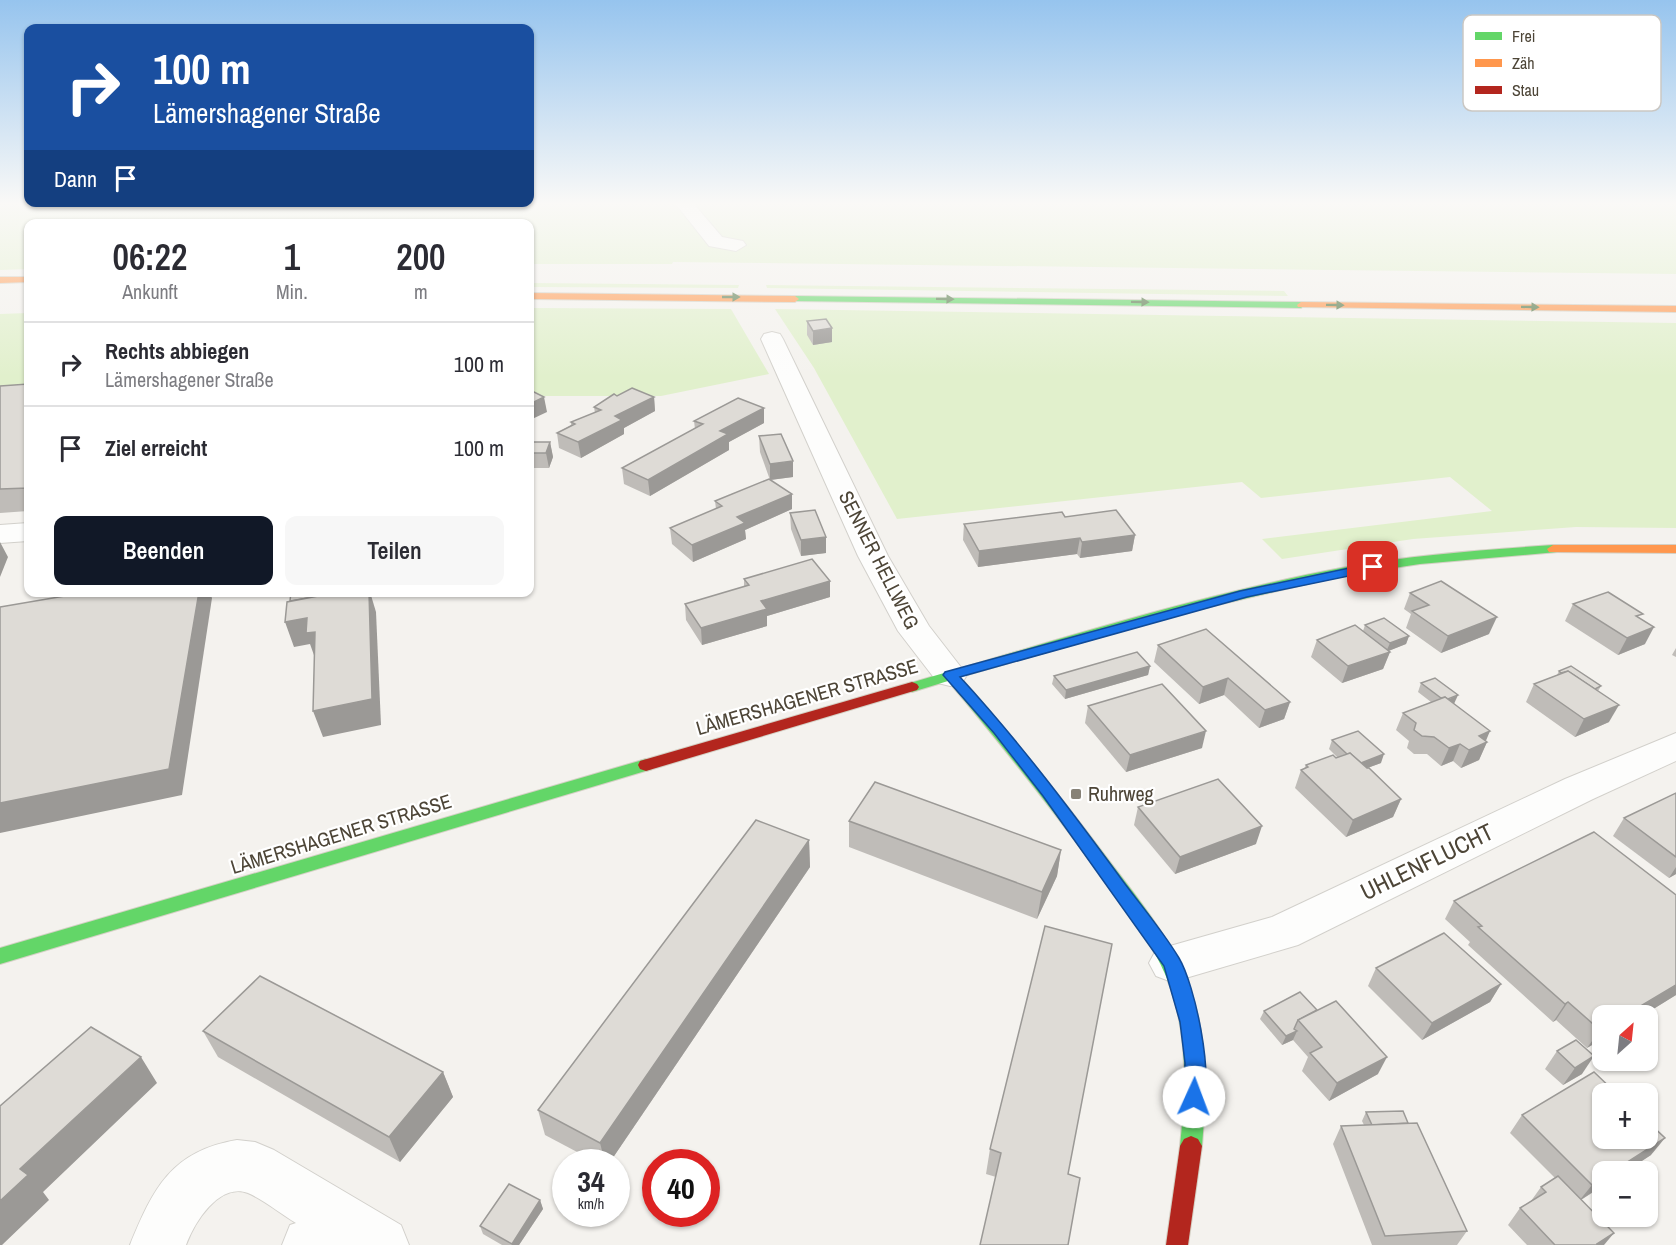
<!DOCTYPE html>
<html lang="de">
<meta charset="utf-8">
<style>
body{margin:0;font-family:"Archivo Narrow",sans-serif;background:#f7f7f7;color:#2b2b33;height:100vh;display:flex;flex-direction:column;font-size:22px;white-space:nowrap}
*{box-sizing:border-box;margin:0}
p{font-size:20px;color:#7c7c81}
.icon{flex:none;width:33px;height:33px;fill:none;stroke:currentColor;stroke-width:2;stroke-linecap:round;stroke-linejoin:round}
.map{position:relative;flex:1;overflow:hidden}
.details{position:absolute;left:24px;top:219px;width:510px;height:378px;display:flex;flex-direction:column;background:#fff;border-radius:12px;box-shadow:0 2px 4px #0004}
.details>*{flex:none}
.hud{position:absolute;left:24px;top:24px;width:510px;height:183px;border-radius:12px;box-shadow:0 2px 4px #0004;background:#1a4fa0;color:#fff;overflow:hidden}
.needle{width:39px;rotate:27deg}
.buttons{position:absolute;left:1592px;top:1005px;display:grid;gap:12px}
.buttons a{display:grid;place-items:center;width:66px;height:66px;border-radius:12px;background:#fff;box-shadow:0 2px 4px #0004;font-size:30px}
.speed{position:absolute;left:552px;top:1149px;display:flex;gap:12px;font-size:30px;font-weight:700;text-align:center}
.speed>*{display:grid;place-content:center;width:78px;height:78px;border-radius:50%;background:#fff;box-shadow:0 2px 4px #0004;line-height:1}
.speed small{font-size:15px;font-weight:400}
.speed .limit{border:9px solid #d22;background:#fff;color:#111}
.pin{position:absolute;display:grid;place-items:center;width:51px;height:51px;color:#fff;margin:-26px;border-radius:12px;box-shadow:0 3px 9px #0006}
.me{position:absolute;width:66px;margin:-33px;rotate:2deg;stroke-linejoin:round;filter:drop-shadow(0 0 4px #0008)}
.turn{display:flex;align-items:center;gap:21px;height:126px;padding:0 30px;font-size:27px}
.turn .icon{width:78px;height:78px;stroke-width:2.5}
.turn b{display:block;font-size:42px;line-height:51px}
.then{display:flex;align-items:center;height:57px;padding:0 30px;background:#0003;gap:12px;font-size:22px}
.eta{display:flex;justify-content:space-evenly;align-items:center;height:102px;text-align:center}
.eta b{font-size:36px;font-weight:600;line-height:42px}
.action{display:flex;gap:12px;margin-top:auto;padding:12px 30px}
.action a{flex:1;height:69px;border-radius:12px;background:#111827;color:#fff;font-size:24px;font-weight:600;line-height:69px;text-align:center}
.action a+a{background:#f7f7f7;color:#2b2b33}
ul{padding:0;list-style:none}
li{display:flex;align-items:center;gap:18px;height:84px;padding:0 30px;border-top:2px solid #e1e1e2}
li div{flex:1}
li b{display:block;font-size:22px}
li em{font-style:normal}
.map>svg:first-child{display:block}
.green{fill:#e1f0cc}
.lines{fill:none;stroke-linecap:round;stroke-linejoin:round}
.street-casing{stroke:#d2d0cb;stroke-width:2}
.fast-casing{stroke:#d4d0c4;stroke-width:2}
.slow-casing{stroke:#d4d0c4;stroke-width:2}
.jam-casing{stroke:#d4d0c4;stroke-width:2}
.street{fill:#fdfdfc;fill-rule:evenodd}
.fast{fill:#63d668;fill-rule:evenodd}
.slow{fill:#ff974d;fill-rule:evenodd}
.jam{fill:#b3261e;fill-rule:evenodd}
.wall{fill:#bfbcb8}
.shaded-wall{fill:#9b9996}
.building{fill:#dedbd6;stroke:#9b9996;stroke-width:1.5}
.oneway{fill:#557848}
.route{fill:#1a73e8;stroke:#114b97;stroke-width:1.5}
.poi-dot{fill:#878277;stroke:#fff;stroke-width:2}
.labels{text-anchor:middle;stroke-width:4.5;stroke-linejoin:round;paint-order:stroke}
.street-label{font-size:20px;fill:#4d4537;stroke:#fff}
.poi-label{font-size:20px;fill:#4d4537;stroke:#fff;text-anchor:start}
.near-street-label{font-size:24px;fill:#4d4537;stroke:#fff}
.key{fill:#fff;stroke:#cac7c3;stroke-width:1.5}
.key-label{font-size:16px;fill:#4d4537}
</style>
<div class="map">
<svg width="1676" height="1245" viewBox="0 0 1676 1245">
<rect width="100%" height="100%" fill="#f4f2ee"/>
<g class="green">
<polygon points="0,203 1676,203 1676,274 673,262 672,264 530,264 530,224 28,224 28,269 0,270"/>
<polygon points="532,283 739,285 738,288 531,287"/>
<polygon points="766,285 1284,291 1288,296 767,288"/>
<polygon points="530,308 731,309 769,374 661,396 530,396"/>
<polygon points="775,309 1676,323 1676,528 1576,527 1413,539 1282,559 1262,539 1492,511 1450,477 1261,498 1242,482 897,519 814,368"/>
<polygon points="28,313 28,399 0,399 0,314"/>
</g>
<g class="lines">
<defs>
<g id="street">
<polygon points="675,203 693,203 722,237 743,241 746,245 736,251 709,246"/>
<polygon points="772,332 780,334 783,339 888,556 929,626 967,675 962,683 950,686 938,683 898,631 858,556 761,339 764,334"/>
<polygon points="28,523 28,541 0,543 0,525"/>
<polygon points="1676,733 1676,761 1593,799 1298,945 1172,982 1156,976 1149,963 1156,950 1272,917 1565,779"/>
<path d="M237,1140L255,1142L274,1150L401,1225L409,1245H282L290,1225L296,1223C281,1214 264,1200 248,1193C219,1182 194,1223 186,1245H130C153,1189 171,1151 237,1140Z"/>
</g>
<g id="fast">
<polygon points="795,296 1301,302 1305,305 1301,308 792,301 792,297"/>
<path d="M1553,545L1559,549L1557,552L1420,564L1341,576L1184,613L960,677C1012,735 1060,796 1107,858C1141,903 1178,946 1194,1001C1208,1048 1206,1098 1202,1146L1198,1153L1191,1156L1184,1153L1180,1146C1185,1098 1188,1049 1175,1002C1161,950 1125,909 1094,866C1047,803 999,741 948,681L912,692L905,687L907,684C1050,642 1194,596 1341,568C1411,555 1482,550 1553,545Z"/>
<polygon points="646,759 652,761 654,765 652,769 0,964 0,948"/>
</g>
<g id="slow">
<polygon points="0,277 28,277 28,282 0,283"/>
<polygon points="530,293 795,296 799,299 795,302 530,299"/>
<polygon points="1301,302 1676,306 1676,312 1298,307 1297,305"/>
<polygon points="1553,545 1676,545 1676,553 1549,552 1547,549"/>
</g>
<g id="jam">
<polygon points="912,682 917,684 919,687 917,690 646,771 640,769 638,765 640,761"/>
<polygon points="1191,1136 1198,1139 1202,1146 1188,1245 1166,1245 1180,1146 1184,1139"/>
</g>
</defs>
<use href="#street" class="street-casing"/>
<use href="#fast" class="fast-casing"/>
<use href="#slow" class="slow-casing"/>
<use href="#jam" class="jam-casing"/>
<use href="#street" class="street"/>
<use href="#fast" class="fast"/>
<use href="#slow" class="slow"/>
<use href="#jam" class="jam"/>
</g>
<g class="wall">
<polygon points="807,321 832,342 813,345 807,335"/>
<polygon points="28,384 28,511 0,513 0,386"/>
<polygon points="617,396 654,397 655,411 624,428 624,434 581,458 559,448 557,433 571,425 571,422 595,413 594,407"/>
<polygon points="764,408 764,423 729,442 729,450 650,496 624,484 622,468 695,429 694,421"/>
<polygon points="759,436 793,477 770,480 760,452"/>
<polygon points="530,442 550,442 553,457 549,468 530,468"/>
<polygon points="792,494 792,509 745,530 746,539 693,562 672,544 670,528 716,509 715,501"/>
<polygon points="790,513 826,553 801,556 791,529"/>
<polygon points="1065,517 1135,535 1132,551 1080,558 1077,554 978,567 963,540 964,524"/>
<polygon points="744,579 830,581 830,597 767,616 767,626 702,645 686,620 685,604 744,587"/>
<polygon points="1410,593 1489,634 1441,653 1406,628 1411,614 1404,609"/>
<polygon points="1573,604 1640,619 1645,644 1618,655 1565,621"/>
<polygon points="1365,625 1409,636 1406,644 1388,651 1390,652 1383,669 1342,683 1311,657 1317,640 1363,631"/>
<polygon points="1158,645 1290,702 1284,719 1259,728 1224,695 1199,704 1154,662"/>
<polygon points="1676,648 1676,657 1672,655"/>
<polygon points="1150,666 1148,675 1065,699 1052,684 1054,676"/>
<polygon points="1559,671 1601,686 1598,691 1609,722 1575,737 1526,702 1534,684 1557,675"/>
<polygon points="1421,683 1454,704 1487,742 1479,760 1461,768 1453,761 1441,766 1427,754 1414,754 1407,748 1409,741 1396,730 1403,713 1431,702 1418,692"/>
<polygon points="1088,706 1202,748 1126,772 1085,723"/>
<polygon points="1332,740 1381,763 1367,768 1401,799 1393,817 1346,837 1295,788 1301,770 1304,769 1306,765 1337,757 1329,749"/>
<polygon points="1676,793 1676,874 1669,878 1613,836 1624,818"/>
<polygon points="1138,807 1256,844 1175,874 1134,825"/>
<polygon points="849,821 1061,850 1057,876 1037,919 849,847"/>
<polygon points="809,840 810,867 610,1162 596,1162 545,1135 538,1110"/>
<polygon points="1454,901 1676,995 1642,1016 1602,1016 1602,1039 1587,1048 1556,1020 1553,1022 1468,945 1470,942 1445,919"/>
<polygon points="1376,968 1501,984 1490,1002 1422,1040 1368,986"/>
<polygon points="1300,992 1378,1074 1329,1101 1302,1071 1308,1057 1293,1040 1282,1045 1260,1019 1264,1011"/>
<polygon points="203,1031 443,1072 453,1097 400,1162 218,1057"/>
<polygon points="1557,1051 1582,1074 1563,1085 1545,1069"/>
<polygon points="1366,1112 1408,1123 1467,1231 1457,1245 1372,1245 1333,1144 1341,1126 1364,1125 1362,1121"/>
<polygon points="1522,1115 1651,1155 1581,1200 1604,1245 1527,1245 1508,1225 1520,1208 1531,1201 1541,1187 1555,1178 1510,1133"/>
<polygon points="990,1149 1068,1174 996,1177 986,1174"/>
<polygon points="540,1200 543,1209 519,1245 502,1245 483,1234 480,1226"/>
</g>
<g class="shaded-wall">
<polygon points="832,328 832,342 813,345 813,331"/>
<polygon points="544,397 547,412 530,420 530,404"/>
<polygon points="654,397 655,411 624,428 624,434 581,458 578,442 615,416"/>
<polygon points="764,408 764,423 729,442 729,450 650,496 648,480 720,431"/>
<polygon points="550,442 553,457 549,468 546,453"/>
<polygon points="793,461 793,477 770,480 770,464"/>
<polygon points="792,494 792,509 745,530 746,539 693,562 692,545 737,517"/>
<polygon points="1135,535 1132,551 1080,558 1082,542"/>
<polygon points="826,537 826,553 801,556 801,540"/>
<polygon points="1080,538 1077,554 978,567 979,551"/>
<polygon points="0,542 8,557 0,577"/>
<polygon points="830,581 830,597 767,616 767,626 702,645 701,628 761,601"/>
<polygon points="199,592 209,592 212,598 182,795 0,833 0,803"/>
<polygon points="369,592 370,592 376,612 381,725 323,737 313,711"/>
<polygon points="337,601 315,632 315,658 310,644 294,647 285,622"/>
<polygon points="1497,617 1489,634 1441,653 1448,636"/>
<polygon points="1654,627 1645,644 1618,655 1627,638"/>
<polygon points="1409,636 1406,644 1386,652 1390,643"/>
<polygon points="1390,652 1383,669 1342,683 1348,666"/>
<polygon points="1150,666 1148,675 1065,699 1066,690"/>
<polygon points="1228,678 1224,695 1199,704 1203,687"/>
<polygon points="1458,695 1454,704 1445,701"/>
<polygon points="1290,702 1284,719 1259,728 1265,710"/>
<polygon points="1619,705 1609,722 1575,737 1584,719"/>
<polygon points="1206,731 1202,748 1126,772 1130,755"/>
<polygon points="1490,731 1485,743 1487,742 1479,760 1461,768 1469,750 1479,736"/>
<polygon points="1460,744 1453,761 1441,766 1449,748"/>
<polygon points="1384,754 1381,763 1354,773 1358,764"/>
<polygon points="1401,799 1393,817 1346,837 1353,820"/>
<polygon points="1262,826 1256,844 1175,874 1180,857"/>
<polygon points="809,840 810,867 610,1162 605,1162 600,1143"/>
<polygon points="1061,850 1057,876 1037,919 1042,892"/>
<polygon points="1676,867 1676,874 1669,878"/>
<polygon points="1501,984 1490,1002 1422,1040 1432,1023"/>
<polygon points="1676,985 1676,995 1642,1016 1624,1016"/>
<polygon points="1568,1002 1556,1020 1553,1022 1565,1004"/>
<polygon points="1602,1029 1602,1039 1587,1048 1600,1030"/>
<polygon points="1297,1031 1293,1040 1282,1045 1286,1036"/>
<polygon points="1594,1056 1582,1074 1563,1085 1575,1068"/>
<polygon points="141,1057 157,1083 43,1192 49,1200 2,1245 0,1245 0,1201 20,1169"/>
<polygon points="1387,1057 1378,1074 1329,1101 1337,1083"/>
<polygon points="443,1072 453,1097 400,1162 389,1137"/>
<polygon points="1665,1138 1651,1155 1625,1172 1612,1172"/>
<polygon points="1602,1178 1602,1186 1579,1201 1592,1185"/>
<polygon points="540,1200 543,1209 519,1245 512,1245 512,1244"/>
<polygon points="1614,1233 1604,1245 1596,1245"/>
</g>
<g class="building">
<polygon points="826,319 832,328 813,331 807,321"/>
<polygon points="28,384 28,488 0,489 0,386"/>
<polygon points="632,388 654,397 615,416 622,420 578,442 557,433 575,424 571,422 601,410 594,407 614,394 617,396"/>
<polygon points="530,390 544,397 530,404"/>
<polygon points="738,398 764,408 720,431 728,434 648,480 622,468 703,424 694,421"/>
<polygon points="781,434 793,461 770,464 759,436"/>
<polygon points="530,442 550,442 546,453 530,453"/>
<polygon points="769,479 792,494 737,517 745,523 692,545 670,528 722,506 715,501"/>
<polygon points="815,510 826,537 801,540 790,513"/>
<polygon points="1116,510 1135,535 1082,542 1080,538 979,551 964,524 1062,512 1065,517"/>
<polygon points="812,559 830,581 761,601 767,609 701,628 685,604 749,585 744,579"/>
<polygon points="1441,581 1497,617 1448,636 1412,611 1429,605 1410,593"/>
<polygon points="88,592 199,592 169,769 0,803 0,607"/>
<polygon points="291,592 337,592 337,593 290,601"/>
<polygon points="339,592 369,592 372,699 313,711 315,632 306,633 307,618 285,622 287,602"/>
<polygon points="1608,592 1643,614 1636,616 1654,627 1627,638 1573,604"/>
<polygon points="1384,618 1409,636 1390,643 1365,625"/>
<polygon points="1355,625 1390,652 1348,666 1317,640"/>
<polygon points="1206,629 1290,702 1265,710 1228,678 1203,687 1158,645"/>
<polygon points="1137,652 1150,666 1066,690 1054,676"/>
<polygon points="1571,666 1601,686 1595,689 1568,671 1561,673 1559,671"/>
<polygon points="1568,671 1619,705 1584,719 1534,684"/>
<polygon points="1435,678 1458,695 1448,699 1445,697 1441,698 1421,683"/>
<polygon points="1162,684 1206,731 1130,755 1088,706"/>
<polygon points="1445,697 1490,731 1479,736 1487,742 1469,750 1460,744 1449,748 1434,737 1422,736 1414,730 1416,723 1403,713"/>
<polygon points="1358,731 1384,754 1361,763 1350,753 1347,754 1332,740"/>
<polygon points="1350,753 1367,768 1369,768 1401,799 1353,820 1301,770 1308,767 1306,765 1333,755 1336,758"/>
<polygon points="1218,779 1262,826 1180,857 1138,807"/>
<polygon points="875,782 1061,850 1042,892 849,821"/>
<polygon points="1676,793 1676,857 1624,818"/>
<polygon points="756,820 809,840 600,1143 538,1110"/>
<polygon points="1594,832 1676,895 1676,985 1624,1016 1602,1016 1602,1029 1600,1030 1568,1002 1565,1004 1478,927 1482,926 1454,901"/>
<polygon points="1045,926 1112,944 1068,1174 1080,1178 1068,1245 980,1245 1001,1153 990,1149"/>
<polygon points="1444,933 1501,984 1432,1023 1376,968"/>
<polygon points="260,976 443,1072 389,1137 203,1031"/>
<polygon points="1300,992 1317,1010 1298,1020 1294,1029 1297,1031 1286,1036 1264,1011"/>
<polygon points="1336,1001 1387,1057 1337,1083 1310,1053 1322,1047 1298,1020"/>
<polygon points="91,1027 141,1057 20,1169 28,1175 0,1201 0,1106"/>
<polygon points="1576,1040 1594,1056 1575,1068 1557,1051"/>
<polygon points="1594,1072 1617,1094 1602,1094 1602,1138 1647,1138 1647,1121 1665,1138 1612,1172 1602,1172 1602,1178 1592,1185 1522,1115"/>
<polygon points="1403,1111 1408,1123 1372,1125 1366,1112"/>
<polygon points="1417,1123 1467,1231 1385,1236 1341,1126"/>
<polygon points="1558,1176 1614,1233 1597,1244 1598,1245 1555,1245 1520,1208 1546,1192 1541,1187"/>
<polygon points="509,1184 540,1200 512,1244 480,1226"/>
</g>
<defs><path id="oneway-solid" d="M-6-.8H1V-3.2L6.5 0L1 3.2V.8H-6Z" transform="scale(1.5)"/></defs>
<g class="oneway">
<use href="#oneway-solid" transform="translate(731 297)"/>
<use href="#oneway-solid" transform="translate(945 299) rotate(1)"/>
<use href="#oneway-solid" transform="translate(1140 302) rotate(1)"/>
<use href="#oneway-solid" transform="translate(1335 305) rotate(1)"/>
<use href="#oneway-solid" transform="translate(1530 307) rotate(1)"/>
</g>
<linearGradient id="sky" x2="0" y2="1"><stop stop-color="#96c4ee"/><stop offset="0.54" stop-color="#faf9f7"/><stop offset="1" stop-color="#faf9f7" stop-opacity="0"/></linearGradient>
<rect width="1676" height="377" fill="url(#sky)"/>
<path class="route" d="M1373,563L1378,564V570L1247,597L960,677C1017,739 1067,805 1117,873C1137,901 1161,928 1179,958C1195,985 1214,1075 1202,1104L1194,1107L1187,1104L1184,1097L1185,1063L1180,1022L1164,966L1043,796L994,733L943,675L945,672L1240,591Z"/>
<rect class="poi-dot" x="1070" y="788" width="12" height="12" rx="3"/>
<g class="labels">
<g class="street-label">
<text transform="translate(879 560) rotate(63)" y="7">SENNER HELLWEG</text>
<text transform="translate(807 697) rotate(-16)" y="7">LÄMERSHAGENER STRASSE</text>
<text transform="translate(341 834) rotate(-17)" y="7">LÄMERSHAGENER STRASSE</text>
</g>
<g class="poi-label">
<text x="1088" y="801">Ruhrweg</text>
</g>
<g class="near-street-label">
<text transform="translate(1427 862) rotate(-26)" y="8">UHLENFLUCHT</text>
</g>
</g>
<rect x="1463" y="15" width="198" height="96" rx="9" class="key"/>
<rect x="1475" y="32" width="27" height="8" fill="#63d668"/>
<rect x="1475" y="59" width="27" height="8" fill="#ff974d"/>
<rect x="1475" y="86" width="27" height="8" fill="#b3261e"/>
<g class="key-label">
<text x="1512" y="42">Frei</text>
<text x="1512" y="69">Zäh</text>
<text x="1512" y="96">Stau</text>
</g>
</svg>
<div class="buttons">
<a><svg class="needle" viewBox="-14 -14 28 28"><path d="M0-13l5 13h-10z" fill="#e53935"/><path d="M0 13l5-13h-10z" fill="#7c7c81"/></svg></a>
<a>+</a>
<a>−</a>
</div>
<div class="speed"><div>34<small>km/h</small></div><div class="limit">40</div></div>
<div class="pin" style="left:1373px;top:567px;background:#d93025"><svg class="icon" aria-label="arrive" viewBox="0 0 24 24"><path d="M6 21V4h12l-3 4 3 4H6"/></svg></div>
<svg class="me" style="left:1194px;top:1097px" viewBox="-20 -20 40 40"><circle r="19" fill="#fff"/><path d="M0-13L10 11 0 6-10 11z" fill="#1a73e8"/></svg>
<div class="hud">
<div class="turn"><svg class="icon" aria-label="right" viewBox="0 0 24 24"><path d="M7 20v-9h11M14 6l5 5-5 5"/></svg><div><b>100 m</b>Lämershagener Straße</div></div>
<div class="then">Dann<svg class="icon" aria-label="arrive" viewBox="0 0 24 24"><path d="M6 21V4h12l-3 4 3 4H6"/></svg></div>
</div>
<section class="details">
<div class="eta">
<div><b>06:22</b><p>Ankunft</p></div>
<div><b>1</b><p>Min.</p></div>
<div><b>200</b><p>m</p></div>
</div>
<ul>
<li><svg class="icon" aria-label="right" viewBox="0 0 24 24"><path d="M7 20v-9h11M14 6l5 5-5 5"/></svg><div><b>Rechts abbiegen</b><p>Lämershagener Straße</p></div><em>100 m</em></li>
<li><svg class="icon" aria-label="arrive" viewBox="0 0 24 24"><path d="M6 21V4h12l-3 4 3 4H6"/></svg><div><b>Ziel erreicht</b></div><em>100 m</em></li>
</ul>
<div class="action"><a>Beenden</a><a>Teilen</a></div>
</section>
</div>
